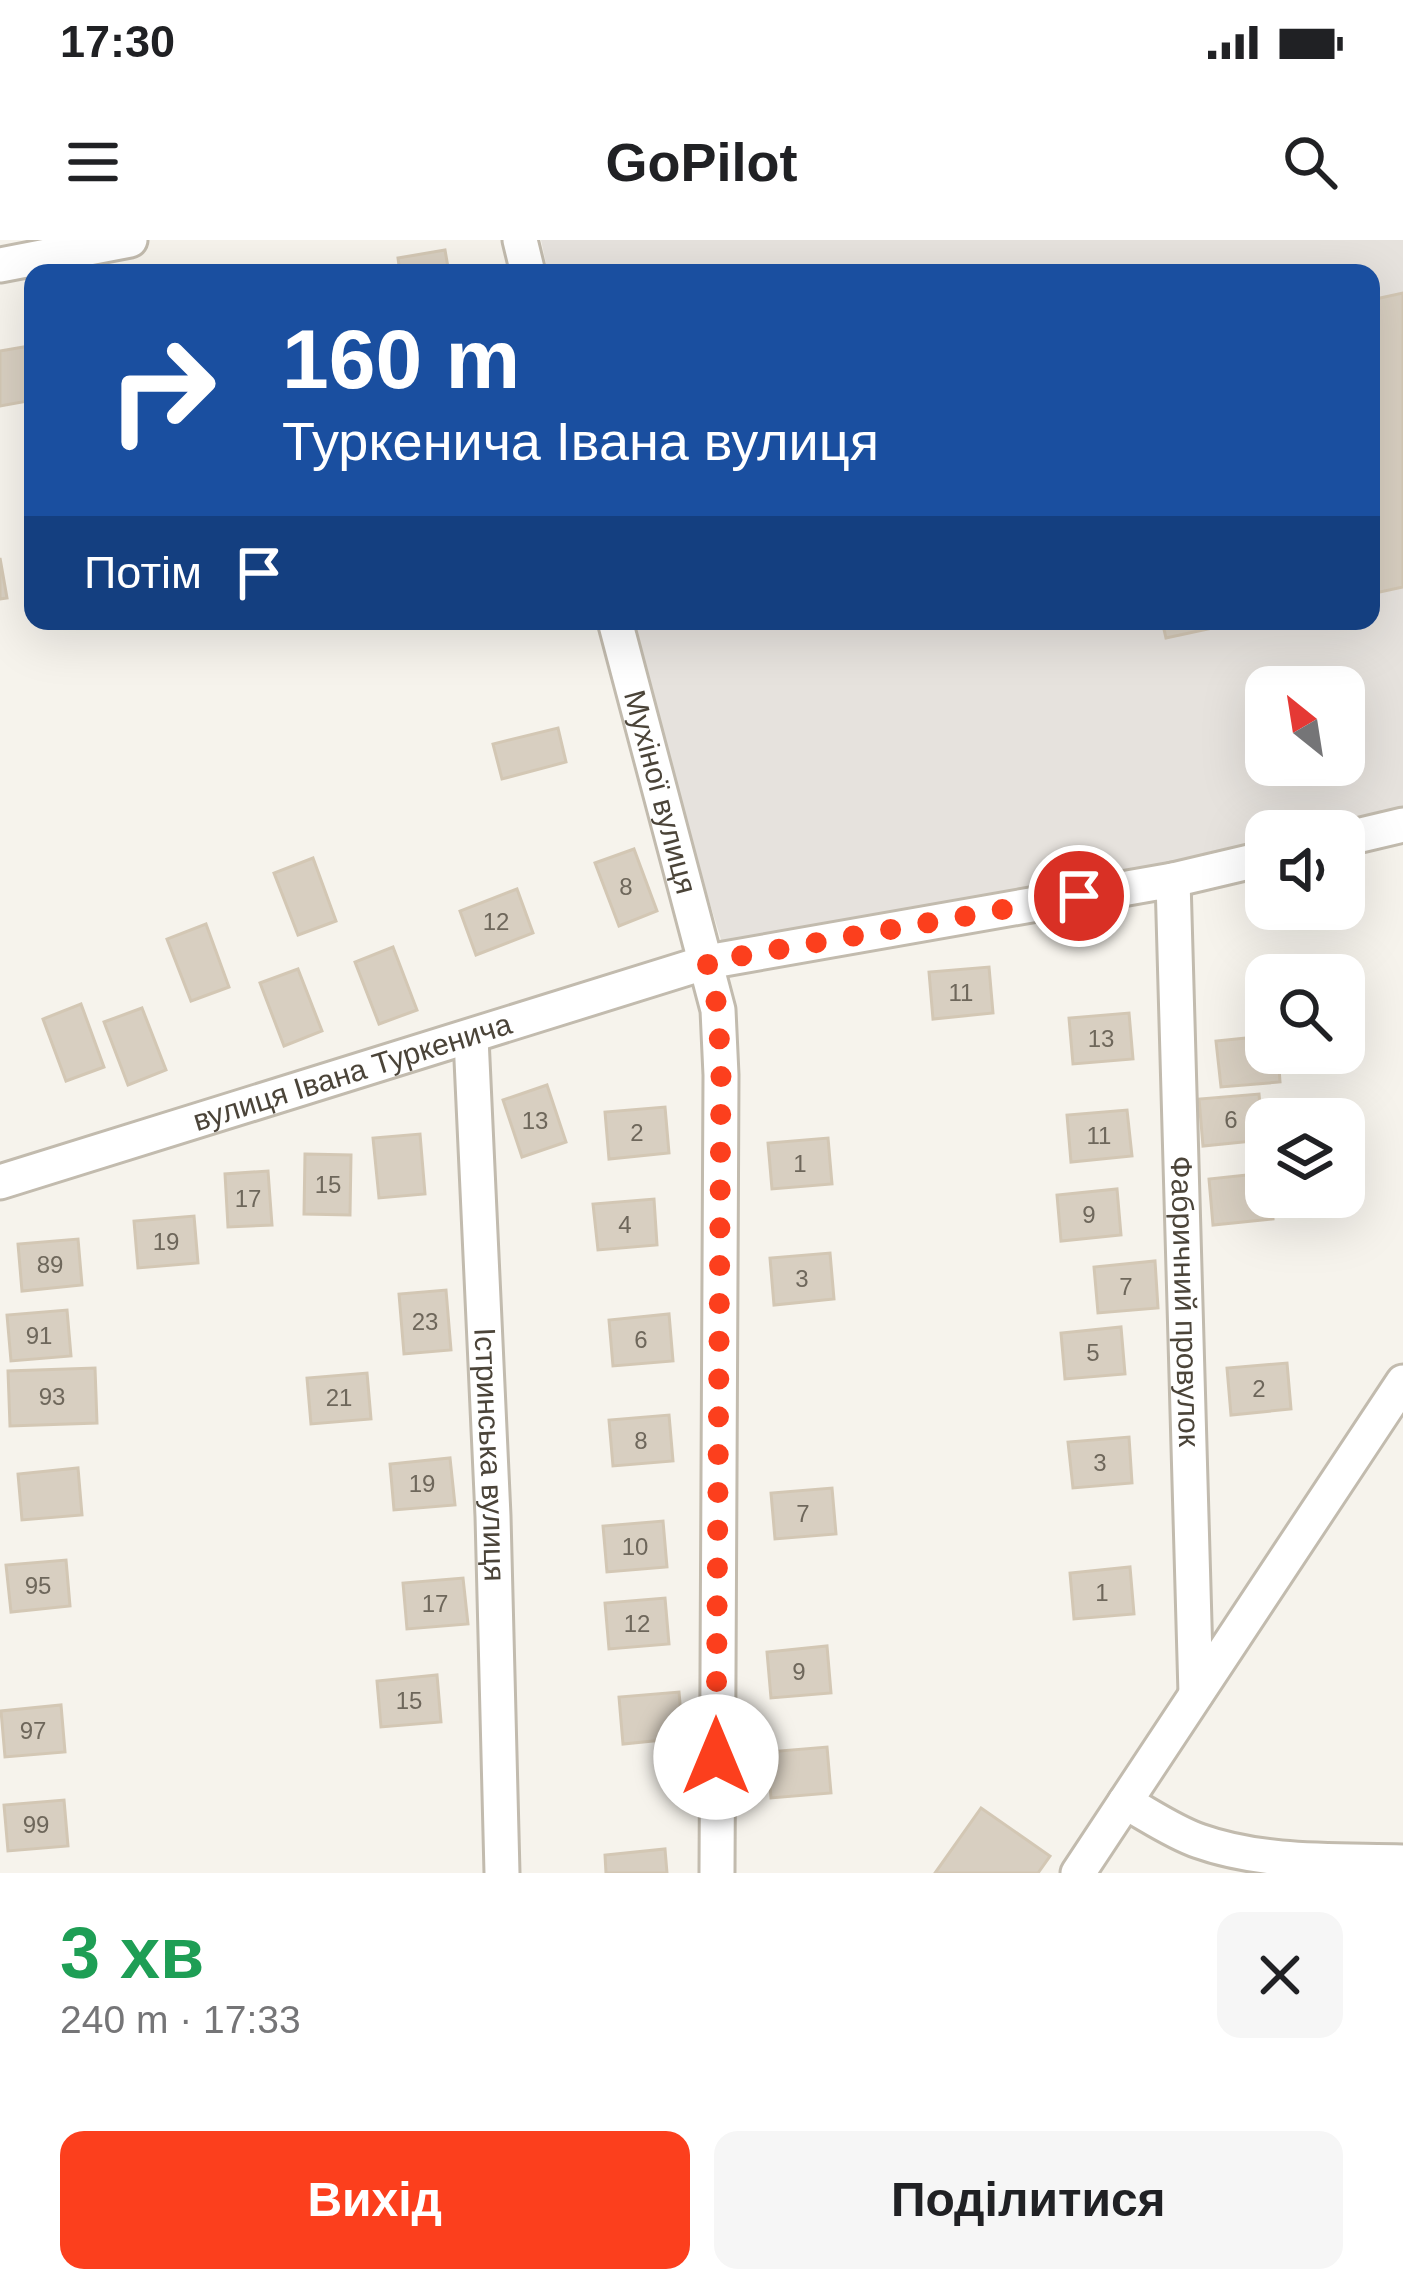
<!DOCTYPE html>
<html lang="uk">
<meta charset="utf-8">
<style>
body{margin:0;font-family:Arial,sans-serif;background:#f6f6f6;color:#202124;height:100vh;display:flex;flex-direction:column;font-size:45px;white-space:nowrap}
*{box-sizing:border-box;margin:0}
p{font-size:39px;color:#757577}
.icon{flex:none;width:66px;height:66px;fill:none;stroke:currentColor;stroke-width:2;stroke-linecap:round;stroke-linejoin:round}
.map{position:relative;height:1633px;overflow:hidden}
.panel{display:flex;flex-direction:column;background:#fff;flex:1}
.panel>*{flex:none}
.banner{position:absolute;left:24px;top:24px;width:1356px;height:366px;border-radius:24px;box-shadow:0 12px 48px #0002;background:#1a4fa0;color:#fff;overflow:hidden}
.needle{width:78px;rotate:330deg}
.fabs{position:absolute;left:1245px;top:426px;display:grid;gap:24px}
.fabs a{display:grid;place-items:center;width:120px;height:120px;border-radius:24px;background:#fff;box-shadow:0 12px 48px #0002;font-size:60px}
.pin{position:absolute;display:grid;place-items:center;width:102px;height:102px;color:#fff;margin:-51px;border:6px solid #fff;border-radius:50%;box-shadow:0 3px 12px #0007}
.me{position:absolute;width:132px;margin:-66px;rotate:0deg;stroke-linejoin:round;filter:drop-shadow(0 0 9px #0008)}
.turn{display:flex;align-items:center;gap:42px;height:252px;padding:0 60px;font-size:54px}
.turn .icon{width:156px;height:156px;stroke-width:2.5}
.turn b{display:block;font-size:84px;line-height:102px}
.then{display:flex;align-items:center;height:114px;padding:0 60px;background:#0003;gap:24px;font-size:45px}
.round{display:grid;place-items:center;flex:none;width:126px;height:126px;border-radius:24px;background:#f6f6f6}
.overview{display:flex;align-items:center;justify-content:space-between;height:204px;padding:0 60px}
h1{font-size:72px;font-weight:700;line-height:90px;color:#1e9e55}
.cta{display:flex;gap:24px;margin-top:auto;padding:24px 60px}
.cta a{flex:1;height:138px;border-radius:24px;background:#fc3f1d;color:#fff;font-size:48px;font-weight:700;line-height:138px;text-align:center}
.cta a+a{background:#f6f6f6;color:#202124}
.status{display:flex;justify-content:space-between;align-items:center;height:84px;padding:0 60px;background:#fff;direction:ltr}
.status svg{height:33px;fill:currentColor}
header{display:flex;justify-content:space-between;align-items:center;height:156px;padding:0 60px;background:#fff;font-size:54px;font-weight:700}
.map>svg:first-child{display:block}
.industrial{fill:#e6e2dd;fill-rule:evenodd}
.building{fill:#d8cfc1;stroke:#d3c7b4;stroke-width:3}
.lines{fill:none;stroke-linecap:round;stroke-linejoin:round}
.minor-casing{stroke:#c2bbae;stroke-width:39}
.minor{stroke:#fff;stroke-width:33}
.route{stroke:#fc3f1d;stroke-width:21;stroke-dasharray:0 37.8}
.labels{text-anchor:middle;stroke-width:10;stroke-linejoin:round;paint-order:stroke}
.number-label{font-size:24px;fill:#6e675b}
.street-label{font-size:30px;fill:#4b4439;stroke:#fff}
</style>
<div class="status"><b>17:30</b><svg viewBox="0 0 49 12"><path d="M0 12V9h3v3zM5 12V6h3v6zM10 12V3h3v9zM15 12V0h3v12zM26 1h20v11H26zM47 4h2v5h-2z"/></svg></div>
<header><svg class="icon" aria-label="menu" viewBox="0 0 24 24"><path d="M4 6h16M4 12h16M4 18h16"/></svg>GoPilot<svg class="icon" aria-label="search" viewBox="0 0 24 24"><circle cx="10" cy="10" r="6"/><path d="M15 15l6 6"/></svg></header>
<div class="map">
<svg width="1403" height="1633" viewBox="0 0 1403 1633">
<rect width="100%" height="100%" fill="#f6f3ec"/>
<path class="industrial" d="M541,0H1403V592L1266,591V626L731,732L623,381H1371V33H548ZM1266,447H1344V525H1266Z"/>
<g class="building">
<polygon points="445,10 449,33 400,33 398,18"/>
<polygon points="1403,53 1403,347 1371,354 1371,60"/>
<polygon points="29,106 33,160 0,166 0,111"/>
<polygon points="0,318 7,358 0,359"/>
<polygon points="1162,381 1245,381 1166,398"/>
<polygon points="558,488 566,522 502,539 493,504"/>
<polygon points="634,609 657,671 619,686 595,623"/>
<polygon points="313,618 336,681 298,695 274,633"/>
<polygon points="517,649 533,693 476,715 460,671"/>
<polygon points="206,684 229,747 191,761 167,699"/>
<polygon points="393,707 417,770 379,784 355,722"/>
<polygon points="989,727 993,773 933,779 929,732"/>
<polygon points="298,729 322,791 284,806 260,743"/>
<polygon points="81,764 104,827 66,841 43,779"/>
<polygon points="142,768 166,830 128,845 104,782"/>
<polygon points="1129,773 1133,819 1073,824 1069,778"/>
<polygon points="1266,796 1266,813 1278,813 1280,842 1221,847 1216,801"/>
<polygon points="547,845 566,902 522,917 503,860"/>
<polygon points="1259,854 1263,900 1203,906 1199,859"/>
<polygon points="665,867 669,913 609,919 605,872"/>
<polygon points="1127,870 1132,916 1071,922 1067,875"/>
<polygon points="420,894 425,954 379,958 373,898"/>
<polygon points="828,898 832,944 772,949 768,903"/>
<polygon points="305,914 351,915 350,975 304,974"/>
<polygon points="268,931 272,985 228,987 225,934"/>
<polygon points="1266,933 1266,957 1271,957 1273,979 1213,985 1209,939"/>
<polygon points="1117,949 1121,995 1061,1001 1057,955"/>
<polygon points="654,959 657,1005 598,1010 593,964"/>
<polygon points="194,976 198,1023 138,1028 134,981"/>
<polygon points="78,999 82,1045 22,1051 18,1004"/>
<polygon points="830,1013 834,1059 774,1065 770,1018"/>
<polygon points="1155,1021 1158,1068 1098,1073 1094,1027"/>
<polygon points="446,1050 451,1110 404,1114 399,1054"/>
<polygon points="67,1070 71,1116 11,1121 7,1075"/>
<polygon points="669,1074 673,1121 613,1126 609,1080"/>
<polygon points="1121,1087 1125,1134 1065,1139 1061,1093"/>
<polygon points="1287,1123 1291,1169 1231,1175 1227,1128"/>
<polygon points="95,1128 97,1183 10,1186 8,1131"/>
<polygon points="367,1133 371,1179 311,1184 307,1138"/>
<polygon points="669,1175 673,1221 613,1226 609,1180"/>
<polygon points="1129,1197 1132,1243 1073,1248 1068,1202"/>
<polygon points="450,1218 455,1265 394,1270 390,1224"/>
<polygon points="78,1228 82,1275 22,1280 18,1234"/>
<polygon points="832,1248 836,1294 775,1299 771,1253"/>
<polygon points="663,1281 667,1327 607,1332 603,1286"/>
<polygon points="66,1320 70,1366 11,1372 6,1325"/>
<polygon points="1130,1327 1134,1374 1074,1379 1070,1333"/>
<polygon points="463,1338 468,1384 407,1389 403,1343"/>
<polygon points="665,1358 669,1404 609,1409 605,1363"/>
<polygon points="827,1406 831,1453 771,1458 767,1412"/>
<polygon points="437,1435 441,1482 381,1487 377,1441"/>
<polygon points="679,1452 683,1498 623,1504 619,1457"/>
<polygon points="61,1465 65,1512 5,1517 1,1471"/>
<polygon points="827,1507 831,1553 771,1558 767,1512"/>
<polygon points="64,1560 68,1606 8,1611 4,1565"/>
<polygon points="981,1568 1050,1616 1038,1633 935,1633"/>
<polygon points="665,1609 667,1633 606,1633 605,1615"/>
</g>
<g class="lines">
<defs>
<g id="minor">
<polyline points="520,0 528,33"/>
<polyline points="0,25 130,0"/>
<path id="s1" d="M615,381L718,770L721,835L717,1633"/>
<polyline points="1344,599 1403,585"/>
<polyline points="1173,640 1266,618"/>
<path id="s2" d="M471,798L493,1276L502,1633"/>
<path id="s3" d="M0,942L707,722L1173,640L1196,1454"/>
<path d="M1125,1562C1149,1575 1173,1592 1199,1601C1264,1624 1335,1620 1403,1622"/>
<polyline points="1078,1633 1403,1142"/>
</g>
</defs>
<use href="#minor" class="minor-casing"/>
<use href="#minor" class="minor"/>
</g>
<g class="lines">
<polyline class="route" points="716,1517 721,835 718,770 707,722 1079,656"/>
</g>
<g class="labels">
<g class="number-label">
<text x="626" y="655">8</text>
<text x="496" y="690">12</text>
<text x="961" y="761">11</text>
<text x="1101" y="807">13</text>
<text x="1231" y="888">6</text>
<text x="535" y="889">13</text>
<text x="637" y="901">2</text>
<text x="1099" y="904">11</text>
<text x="800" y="932">1</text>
<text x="328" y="953">15</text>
<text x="248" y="967">17</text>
<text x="1089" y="983">9</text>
<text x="625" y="993">4</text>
<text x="166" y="1010">19</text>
<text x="50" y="1033">89</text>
<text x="802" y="1047">3</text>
<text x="1126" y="1055">7</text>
<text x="425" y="1090">23</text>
<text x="39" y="1104">91</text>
<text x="641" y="1108">6</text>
<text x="1093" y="1121">5</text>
<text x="1259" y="1157">2</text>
<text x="52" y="1165">93</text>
<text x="339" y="1166">21</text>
<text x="641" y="1209">8</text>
<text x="1100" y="1231">3</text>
<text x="422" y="1252">19</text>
<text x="803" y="1282">7</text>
<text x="635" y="1315">10</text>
<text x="38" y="1354">95</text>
<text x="1102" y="1361">1</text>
<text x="435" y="1372">17</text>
<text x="637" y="1392">12</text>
<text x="799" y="1440">9</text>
<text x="409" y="1469">15</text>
<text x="33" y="1499">97</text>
<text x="36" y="1593">99</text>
</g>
<g class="street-label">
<text dy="10" stroke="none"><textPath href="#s1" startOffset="177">Мухіної вулиця</textPath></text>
<text dy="10" stroke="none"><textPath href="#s3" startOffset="369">вулиця Івана Туркенича</textPath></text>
<text dy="10" stroke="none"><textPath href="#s3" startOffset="1635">Фабричний провулок</textPath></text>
<text dy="10" stroke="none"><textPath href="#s2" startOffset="417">Істринська вулиця</textPath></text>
</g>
</g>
</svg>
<div class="fabs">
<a><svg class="needle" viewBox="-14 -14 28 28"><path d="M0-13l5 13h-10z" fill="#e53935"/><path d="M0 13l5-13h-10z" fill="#757577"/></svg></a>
<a><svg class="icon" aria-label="sound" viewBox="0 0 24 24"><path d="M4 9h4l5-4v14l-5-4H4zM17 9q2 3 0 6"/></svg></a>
<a><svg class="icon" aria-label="search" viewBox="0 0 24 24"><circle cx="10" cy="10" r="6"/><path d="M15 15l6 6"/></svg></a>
<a><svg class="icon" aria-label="layers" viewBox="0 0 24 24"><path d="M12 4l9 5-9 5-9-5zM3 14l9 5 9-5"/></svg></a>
</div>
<div class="pin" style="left:1079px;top:656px;background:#d93025"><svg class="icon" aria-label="arrive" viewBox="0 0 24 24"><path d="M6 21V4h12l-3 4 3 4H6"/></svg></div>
<svg class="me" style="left:716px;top:1517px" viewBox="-20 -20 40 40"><circle r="19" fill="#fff"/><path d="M0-13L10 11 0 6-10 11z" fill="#fc3f1d"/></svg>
<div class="banner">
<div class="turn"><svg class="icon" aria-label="right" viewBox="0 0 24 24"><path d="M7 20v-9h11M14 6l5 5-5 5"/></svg><div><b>160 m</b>Туркенича Івана вулиця</div></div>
<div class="then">Потім<svg class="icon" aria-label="arrive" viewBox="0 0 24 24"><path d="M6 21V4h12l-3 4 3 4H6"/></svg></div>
</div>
</div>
<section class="panel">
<div class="overview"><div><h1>3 хв</h1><p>240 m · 17:33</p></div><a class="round"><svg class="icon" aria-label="close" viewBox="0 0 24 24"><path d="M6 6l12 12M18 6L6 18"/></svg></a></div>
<div class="cta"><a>Вихід</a><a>Поділитися</a></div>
</section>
